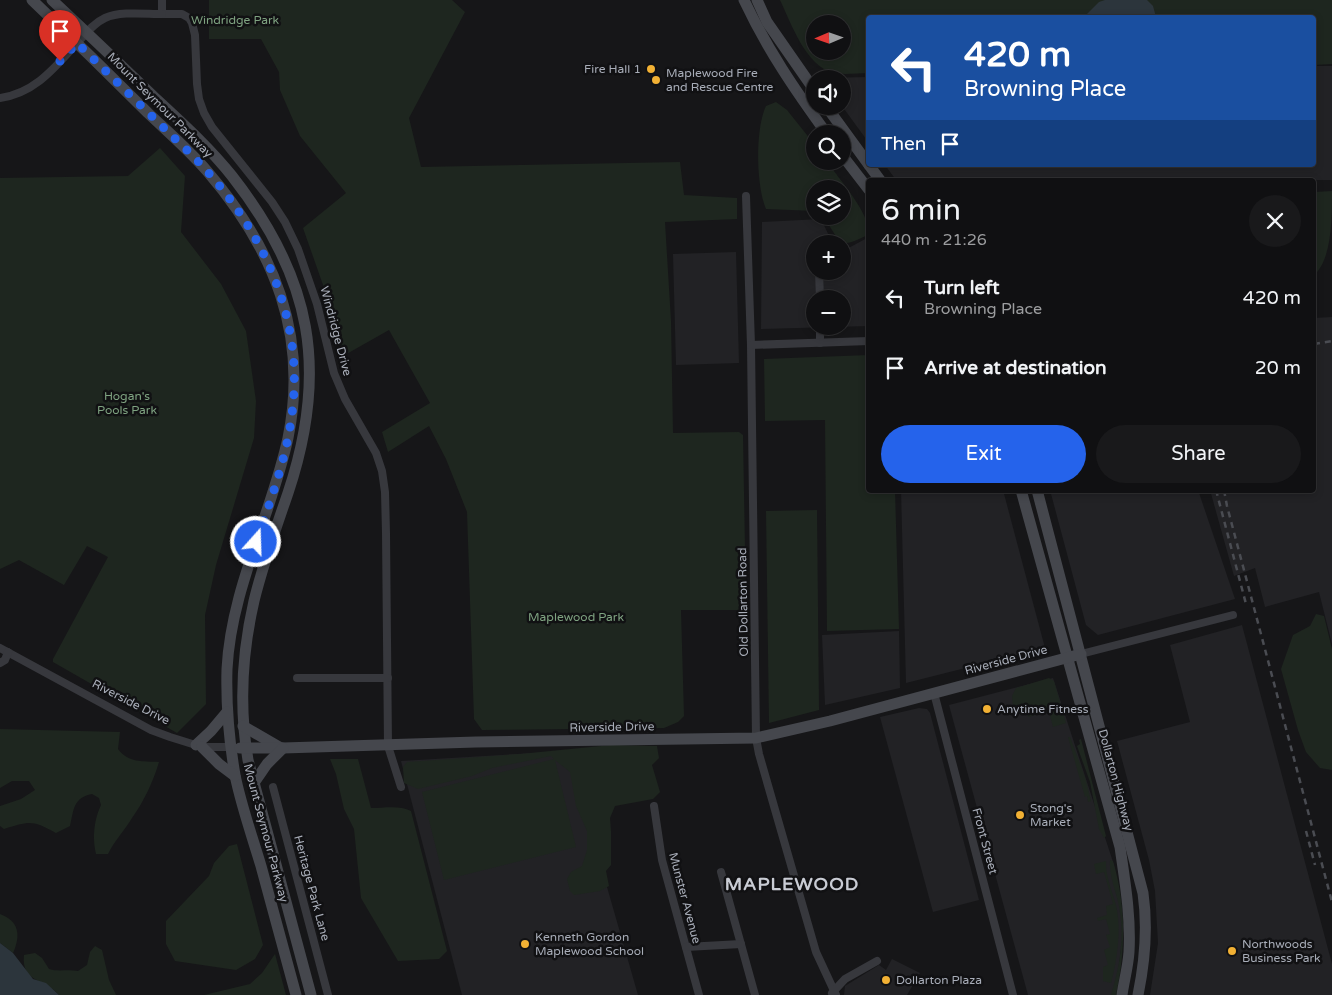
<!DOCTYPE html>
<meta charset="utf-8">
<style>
body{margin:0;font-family:"Varela Round",sans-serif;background:#19191b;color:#f1f3f6;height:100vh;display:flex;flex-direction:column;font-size:19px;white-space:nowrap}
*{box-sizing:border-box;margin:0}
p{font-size:16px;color:#9c9d9f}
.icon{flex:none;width:28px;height:28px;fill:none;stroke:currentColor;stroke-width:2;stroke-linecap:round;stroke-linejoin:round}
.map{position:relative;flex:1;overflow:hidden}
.panel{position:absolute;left:866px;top:178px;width:450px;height:315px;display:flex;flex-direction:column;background:#101012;border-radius:5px;box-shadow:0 2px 8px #0003,0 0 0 1px #303032}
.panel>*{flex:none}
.banner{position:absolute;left:866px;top:15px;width:450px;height:152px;border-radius:5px;box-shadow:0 2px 8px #0003,0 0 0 1px #303032;background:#1a4fa0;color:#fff;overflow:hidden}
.needle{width:32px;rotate:268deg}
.fabs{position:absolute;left:806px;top:15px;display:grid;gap:10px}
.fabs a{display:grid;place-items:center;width:45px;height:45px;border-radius:50%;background:#101012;box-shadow:0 2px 8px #0003,0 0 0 1px #303032;font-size:25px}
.pin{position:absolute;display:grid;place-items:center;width:42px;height:42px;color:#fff;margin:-51px -21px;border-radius:50% 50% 50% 0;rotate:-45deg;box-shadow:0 0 5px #0007}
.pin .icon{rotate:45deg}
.me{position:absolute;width:55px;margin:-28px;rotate:20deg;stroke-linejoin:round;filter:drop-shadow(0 0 4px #0008)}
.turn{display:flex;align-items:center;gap:18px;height:105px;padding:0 15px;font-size:22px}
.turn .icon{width:65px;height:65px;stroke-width:2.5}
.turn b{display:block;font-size:35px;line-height:42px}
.then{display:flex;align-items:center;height:48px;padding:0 15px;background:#0003;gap:10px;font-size:19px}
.round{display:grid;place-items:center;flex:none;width:52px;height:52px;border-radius:26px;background:#19191b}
.headline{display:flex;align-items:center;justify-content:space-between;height:85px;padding:0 15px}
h1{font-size:30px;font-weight:600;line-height:38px}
.primary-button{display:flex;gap:10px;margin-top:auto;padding:10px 15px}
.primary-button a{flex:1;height:58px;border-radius:30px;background:#2563eb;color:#fff;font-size:20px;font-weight:600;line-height:58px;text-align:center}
.primary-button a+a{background:#19191b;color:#f1f3f6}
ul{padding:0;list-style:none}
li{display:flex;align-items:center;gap:15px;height:70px;padding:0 15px}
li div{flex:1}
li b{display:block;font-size:19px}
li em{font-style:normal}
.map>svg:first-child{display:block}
.built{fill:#222225;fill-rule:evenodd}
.green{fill:#1e261f;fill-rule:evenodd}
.water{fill:#2c353c}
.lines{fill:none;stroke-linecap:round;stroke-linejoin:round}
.street{stroke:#37383d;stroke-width:8}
.secondary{stroke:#45474d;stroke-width:11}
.rail{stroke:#4a4c52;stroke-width:2.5;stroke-dasharray:6 5;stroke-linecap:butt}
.route{stroke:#2563eb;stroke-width:9;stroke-dasharray:0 16.2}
.poi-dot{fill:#f2b134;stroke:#111113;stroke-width:2}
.labels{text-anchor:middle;stroke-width:5;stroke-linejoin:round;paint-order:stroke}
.park-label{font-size:12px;fill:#7fa381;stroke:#111113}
.poi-label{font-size:12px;fill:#a8adb8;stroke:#111113;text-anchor:start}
.street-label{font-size:12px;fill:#a8adb8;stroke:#111113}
.district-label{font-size:18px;font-weight:bold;letter-spacing:1px;fill:#c9ccd4;stroke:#111113}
</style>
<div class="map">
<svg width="1332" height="995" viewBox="0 0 1332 995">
<rect width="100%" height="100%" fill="#161618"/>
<g class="built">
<polygon points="1314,66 1332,66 1332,180 896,180 885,165 1314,165"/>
<polygon points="869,77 869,143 842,106 842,79 821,78"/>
<path d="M821,219L833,244H815V271H842L843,251L869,237V326L761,329L762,222ZM815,299H842V326H815Z"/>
<polygon points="736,252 739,363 676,365 673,254"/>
<polygon points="1332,317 1332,644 1319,592 1265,607 1255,568 1234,576 1210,490 1314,490 1314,318"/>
<polygon points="901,490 1003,490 1045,648 906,683"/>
<polygon points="1050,490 1198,490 1235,599 1098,635 1086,625"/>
<polygon points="1242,625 1332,964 1332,995 1150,995 1158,943 1155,891 1149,860 1117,741 1190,722 1170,645"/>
<polygon points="899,631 900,688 825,705 822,635"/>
<polygon points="1053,678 1114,865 1124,926 1117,980 1112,995 1028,995 949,705"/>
<polygon points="919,708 927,709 930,713 979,900 933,912 880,717"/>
<polygon points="568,751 638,995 462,995 401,761"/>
<polygon points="892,959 920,973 907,995 844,995 845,986 879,965 886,970"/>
</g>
<g class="green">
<polygon points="209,0 452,0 465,12 409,118 421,167 680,162 684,195 737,198 737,219 665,222 671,321 673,433 739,432 743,435 746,607 743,610 681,610 684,716 678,722 664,728 482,730 474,719 467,512 446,459 429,426 388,452 382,432 430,403 389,330 343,356 329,302 303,228 346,193 300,136 280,90 279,72 261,39 209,39"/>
<path d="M780,0H1332V64L1314,65V18H869V73C858,73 844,75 834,73C806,67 791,23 780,0ZM815,24H842V51H815Z"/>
<path d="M776,102L787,110L815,145V161H827C839,180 869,211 869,234C856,241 849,244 835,244L839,241L823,216H842V189H815V211L766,209C756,186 755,129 766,106Z"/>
<polygon points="160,148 185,176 181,232 221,284 246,331 256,401 254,438 216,565 205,615 206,704 177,733 53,662 53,659 108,557 87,546 64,585 19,560 0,569 0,178 128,176"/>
<path d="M1332,191C1332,217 1332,260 1314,275V192Z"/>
<polygon points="869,355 869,490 895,490 899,629 827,631 825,420 765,421 764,359"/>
<polygon points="817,510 819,710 769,723 766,511"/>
<polygon points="1316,614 1324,616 1332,649 1332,770 1320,768 1306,752 1298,730 1281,669 1293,635 1310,626"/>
<polygon points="1049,678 1054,681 1066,723 1053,727 1049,711 1028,717 1024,703 1013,707 1012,696 1016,688"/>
<path d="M0,729L120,732L118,749C128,763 143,761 159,762C153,782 144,801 132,818C124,831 115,840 108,854H96C92,838 94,820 101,805L99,798L92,794C73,798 74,809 70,826L56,833C32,820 30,821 4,829L0,826V806L21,799L35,790L29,781H12L0,788Z"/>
<polygon points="1068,737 1070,737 1085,777 1091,801 1088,802 1087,796 1085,797"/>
<polygon points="1081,739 1106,836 1104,838 1099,829 1090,782 1077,746 1080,744 1079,740"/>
<polygon points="611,745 657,746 659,758 652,765 660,792 653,799 615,806 610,818 611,831 611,865 606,871 609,886 600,891 574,895 570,891 567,879 571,872 582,866 587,850 587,831 576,806 570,772 555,760 576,847 444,880 422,792 554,759 551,756 492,768 472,776 418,789 404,783 403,767 407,762 520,754"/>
<path d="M330,759H358L371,808C384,808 400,805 411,811L447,951L439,959L398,961L361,898L354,829L344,809L336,774Z"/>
<polygon points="237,844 263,945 255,959 236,970 175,961 166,944 166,921 209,876 214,863 229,846"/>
<path d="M1110,860L1113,861C1126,905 1126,950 1116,995H1111C1120,966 1125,936 1119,906C1116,891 1109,876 1110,860Z"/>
<path d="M1106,861C1105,878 1114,894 1117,910C1121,932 1117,961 1111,983L1103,981V967L1108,965L1104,950L1110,947L1106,935L1110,934L1106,919L1098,921L1097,918L1107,915L1106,906L1113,904L1104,872L1096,874L1094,864Z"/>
<path d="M0,914C19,921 21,935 13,953L0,943Z"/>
<path d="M95,946L102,950L109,980L116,995H59C45,978 21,983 24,955L35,953L42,958L49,969C59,972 67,969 78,971L87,965L90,952Z"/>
<polygon points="275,954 286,995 204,995 250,984 262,973"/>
</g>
<g class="water">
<polygon points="1105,0 1147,0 1153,6 1156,17 1084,17 1099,2"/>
<polygon points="0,943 13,953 33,979 46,983 59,995 0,995"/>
</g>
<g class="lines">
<g class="street">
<polyline points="162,0 162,14 182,14 189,18 192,23 195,35 197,84 199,99 204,113 212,127 272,202 285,222 298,249 317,304 334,373 345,399 376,453 382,471 385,492 386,533 388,746 401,787"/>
<path d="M0,98C36,93 56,66 79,41C86,33 94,23 105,18C121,11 144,14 162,14"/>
<polyline points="746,196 751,345 756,738 759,754 816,952 836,995"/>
<polyline points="819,271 820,299"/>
<polyline points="820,326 820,343"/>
<polyline points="751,345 869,341"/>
<polyline points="0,648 151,730 170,737 202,747 231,747"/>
<polyline points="1081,654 1233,615"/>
<polyline points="0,663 5,660 8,652"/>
<polyline points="297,678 388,678"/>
<polyline points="934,693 1013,995"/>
<polyline points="273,787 328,995"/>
<polyline points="654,806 662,860 699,995"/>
<polyline points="721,872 755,995"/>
<polyline points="686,947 741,944"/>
<polyline points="832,993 845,979 877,961"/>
</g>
<g class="secondary">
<path d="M32,0C71,37 110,75 148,113C168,132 189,150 207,171C274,249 309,335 288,438C271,516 231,589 227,669C226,704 229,740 235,775C241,805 252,836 261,866C273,909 284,952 296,995"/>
<path d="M52,0C86,32 120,64 153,96C180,121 209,147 232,176C312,278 329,370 288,493C276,528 263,564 254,601C242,653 239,707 248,760L311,995"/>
<path d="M744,0C767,49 795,90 827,134"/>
<polyline points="757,0 767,22 815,91"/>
<polyline points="826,106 869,165"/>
<polyline points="842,155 869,190"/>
<polyline points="869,165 880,180"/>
<path d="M1021,490L1120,847C1125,882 1131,917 1129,952C1128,967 1124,981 1122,995"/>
<path d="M1037,490L1143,893C1148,928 1145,961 1138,995"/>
<polyline points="243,726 281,748"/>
<polyline points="196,745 211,731 227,712"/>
<polyline points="202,747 219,764 235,776"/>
<polyline points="240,748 283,748 476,742 756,738 830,721 1081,654"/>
<polyline points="254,783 267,764 283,748"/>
</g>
<g class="rail">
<polyline points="1314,344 1332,341"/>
<polyline points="1216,490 1246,604"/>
<polyline points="1224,490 1227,506 1332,902"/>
<polyline points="1306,831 1315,865"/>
</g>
</g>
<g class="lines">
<path class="route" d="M60,61L77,43C106,71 134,99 163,127C177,141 193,155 206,170C263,233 302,317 293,404C289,451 272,497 256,542"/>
</g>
<g class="poi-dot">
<circle cx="651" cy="69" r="5"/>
<circle cx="656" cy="80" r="5"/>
<circle cx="987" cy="709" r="5"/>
<circle cx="1020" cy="815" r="5"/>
<circle cx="525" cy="944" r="5"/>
<circle cx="1232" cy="951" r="5"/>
<circle cx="886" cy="980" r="5"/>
</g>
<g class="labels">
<g class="park-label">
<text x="235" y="24">Windridge Park</text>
<text x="127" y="400">Hogan's<tspan x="127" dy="14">Pools Park</tspan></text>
<text x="576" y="621">Maplewood Park</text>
</g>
<g class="poi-label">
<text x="641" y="73" text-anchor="end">Fire Hall 1</text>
<text x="666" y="77">Maplewood Fire<tspan x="666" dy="14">and Rescue Centre</tspan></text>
<text x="997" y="713">Anytime Fitness</text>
<text x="1030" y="812">Stong's<tspan x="1030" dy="14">Market</tspan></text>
<text x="535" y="941">Kenneth Gordon<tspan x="535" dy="14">Maplewood School</tspan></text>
<text x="1242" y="948">Northwoods<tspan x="1242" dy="14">Business Park</tspan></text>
<text x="896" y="984">Dollarton Plaza</text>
</g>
<g class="street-label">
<text transform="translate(160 105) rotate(45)" y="4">Mount Seymour Parkway</text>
<text transform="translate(336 331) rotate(75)" y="4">Windridge Drive</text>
<text transform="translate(743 602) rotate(-91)" y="4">Old Dollarton Road</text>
<text transform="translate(1006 660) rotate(-15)" y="4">Riverside Drive</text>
<text transform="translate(131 702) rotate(27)" y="4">Riverside Drive</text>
<text transform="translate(612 727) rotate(-1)" y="4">Riverside Drive</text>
<text transform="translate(1116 780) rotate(75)" y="4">Dollarton Highway</text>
<text transform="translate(266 833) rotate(75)" y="4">Mount Seymour Parkway</text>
<text transform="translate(985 841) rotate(75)" y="4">Front Street</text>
<text transform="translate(312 888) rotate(75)" y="4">Heritage Park Lane</text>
<text transform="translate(685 898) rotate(75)" y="4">Munster Avenue</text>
</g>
<g class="district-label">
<text x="792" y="890">MAPLEWOOD</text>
</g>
</g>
</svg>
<div class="fabs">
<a><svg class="needle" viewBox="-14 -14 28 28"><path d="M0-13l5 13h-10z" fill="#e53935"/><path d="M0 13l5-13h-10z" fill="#9c9d9f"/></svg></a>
<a><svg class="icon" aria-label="sound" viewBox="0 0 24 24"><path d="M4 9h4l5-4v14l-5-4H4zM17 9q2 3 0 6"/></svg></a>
<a><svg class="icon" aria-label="search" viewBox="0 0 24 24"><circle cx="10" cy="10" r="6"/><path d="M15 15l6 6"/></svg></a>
<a><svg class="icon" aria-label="layers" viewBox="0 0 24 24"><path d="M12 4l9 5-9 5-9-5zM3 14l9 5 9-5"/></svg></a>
<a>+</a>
<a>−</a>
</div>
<div class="pin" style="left:60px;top:61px;background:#d93025"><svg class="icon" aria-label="arrive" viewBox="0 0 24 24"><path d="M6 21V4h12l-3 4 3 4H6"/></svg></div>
<svg class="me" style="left:256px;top:542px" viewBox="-20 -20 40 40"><circle r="17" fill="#2563eb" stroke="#fff" stroke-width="3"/><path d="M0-11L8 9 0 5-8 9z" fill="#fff"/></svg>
<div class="banner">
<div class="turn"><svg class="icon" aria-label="left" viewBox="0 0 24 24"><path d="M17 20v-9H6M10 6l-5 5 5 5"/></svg><div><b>420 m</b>Browning Place</div></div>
<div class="then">Then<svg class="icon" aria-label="arrive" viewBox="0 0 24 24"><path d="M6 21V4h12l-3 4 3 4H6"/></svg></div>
</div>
<section class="panel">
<div class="headline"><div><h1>6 min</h1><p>440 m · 21:26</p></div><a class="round"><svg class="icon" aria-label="close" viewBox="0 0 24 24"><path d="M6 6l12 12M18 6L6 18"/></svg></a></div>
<ul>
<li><svg class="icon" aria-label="left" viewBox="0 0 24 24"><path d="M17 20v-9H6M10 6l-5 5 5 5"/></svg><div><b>Turn left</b><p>Browning Place</p></div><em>420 m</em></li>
<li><svg class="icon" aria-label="arrive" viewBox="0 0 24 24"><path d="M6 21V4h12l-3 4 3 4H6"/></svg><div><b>Arrive at destination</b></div><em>20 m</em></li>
</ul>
<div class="primary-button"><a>Exit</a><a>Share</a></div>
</section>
</div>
